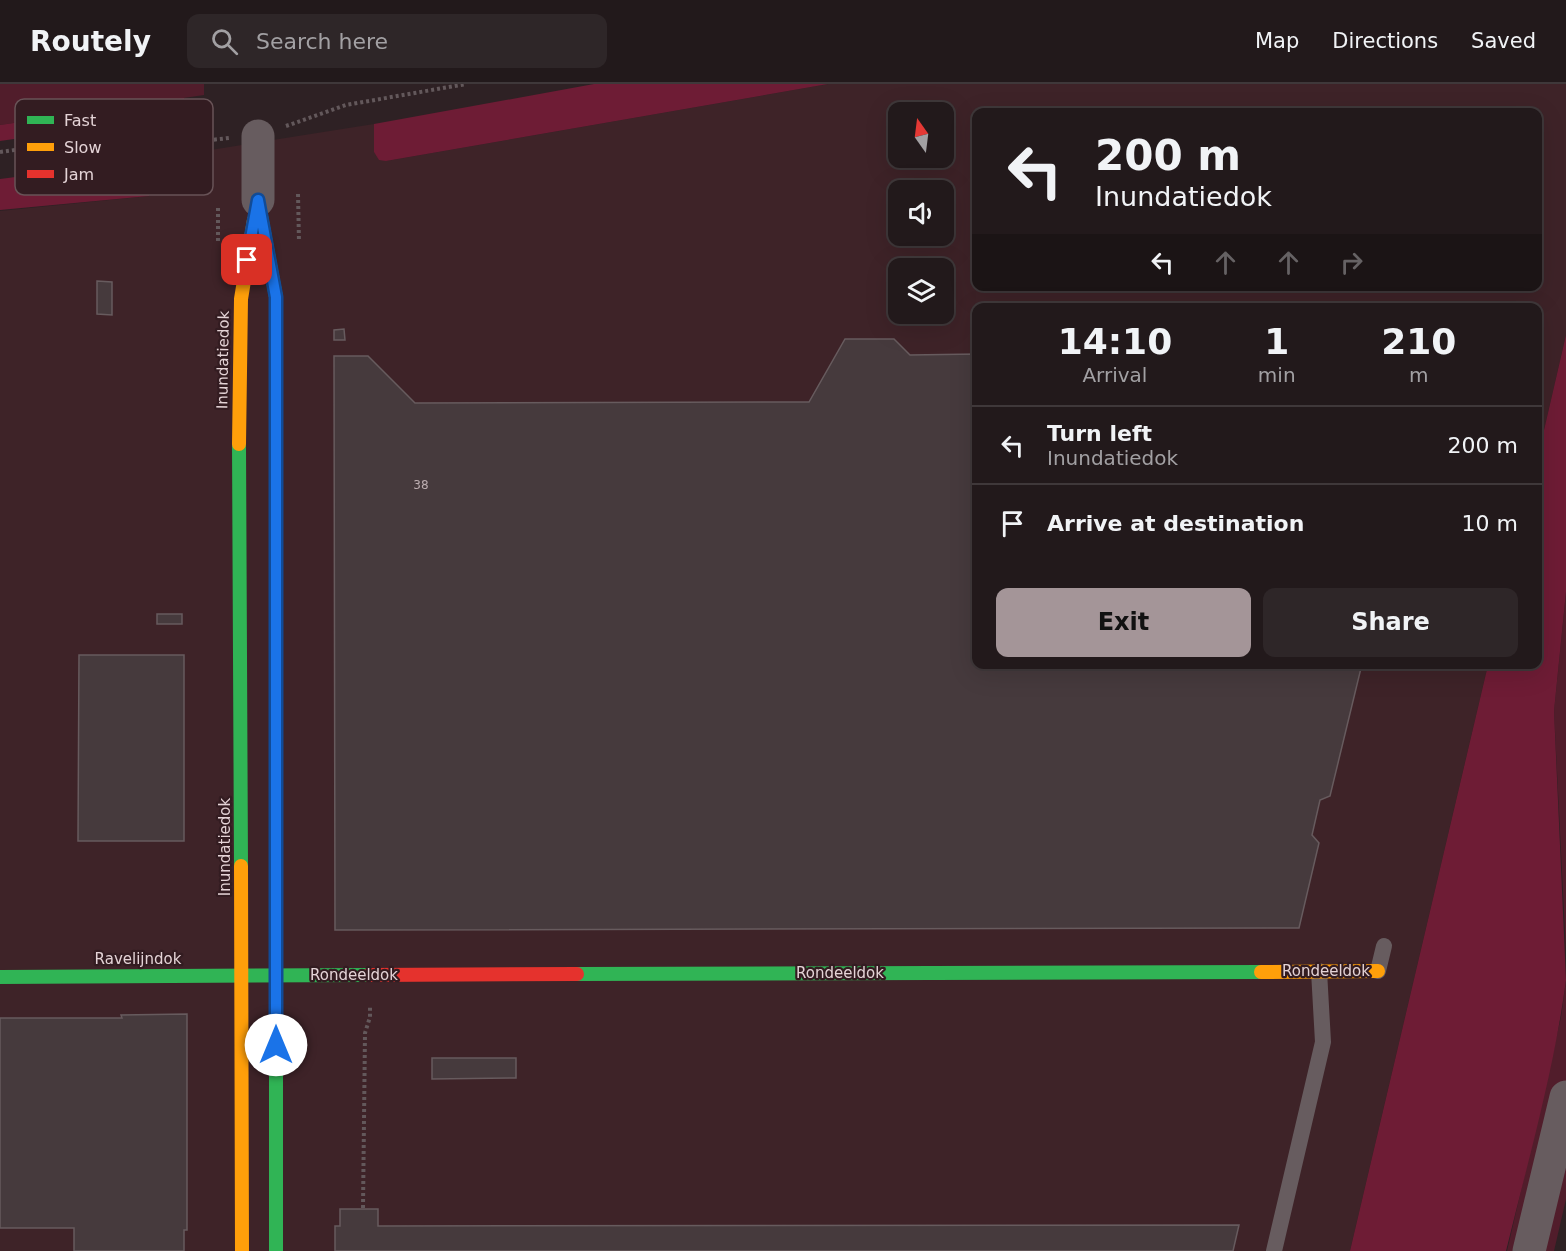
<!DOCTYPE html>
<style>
body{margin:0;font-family:"DejaVu Sans",sans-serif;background:#2e2628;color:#f1f3f6;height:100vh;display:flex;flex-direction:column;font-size:22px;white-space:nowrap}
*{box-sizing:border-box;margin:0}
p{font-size:20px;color:#a2a0a3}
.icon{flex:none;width:33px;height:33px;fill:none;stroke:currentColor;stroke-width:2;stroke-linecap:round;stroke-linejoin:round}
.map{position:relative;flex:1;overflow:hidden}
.panel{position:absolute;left:972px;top:219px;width:570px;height:366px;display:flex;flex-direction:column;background:#22191b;border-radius:12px;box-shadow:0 6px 24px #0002,0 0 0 2px #3f383a}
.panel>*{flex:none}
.guide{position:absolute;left:972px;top:24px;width:570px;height:183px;border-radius:12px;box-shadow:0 6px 24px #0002,0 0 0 2px #3f383a;background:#22191b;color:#f1f3f6;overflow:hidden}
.needle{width:39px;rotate:346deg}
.buttons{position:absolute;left:888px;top:18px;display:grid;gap:12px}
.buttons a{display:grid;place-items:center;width:66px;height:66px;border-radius:12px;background:#22191b;box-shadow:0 6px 24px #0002,0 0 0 2px #3f383a;font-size:30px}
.pin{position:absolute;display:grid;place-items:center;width:51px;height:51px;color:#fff;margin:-26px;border-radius:12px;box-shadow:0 3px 9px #0006}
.me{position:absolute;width:66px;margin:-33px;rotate:0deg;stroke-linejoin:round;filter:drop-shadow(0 0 4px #0008)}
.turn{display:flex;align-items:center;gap:21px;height:126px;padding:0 24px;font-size:27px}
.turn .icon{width:78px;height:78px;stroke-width:2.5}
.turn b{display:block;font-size:42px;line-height:51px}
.lanes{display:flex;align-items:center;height:57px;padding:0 24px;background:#0003;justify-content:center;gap:30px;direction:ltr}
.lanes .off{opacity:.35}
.eta{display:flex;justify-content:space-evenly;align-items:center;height:102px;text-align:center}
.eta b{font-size:36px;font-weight:700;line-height:42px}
.cta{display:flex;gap:12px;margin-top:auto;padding:12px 24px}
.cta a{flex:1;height:69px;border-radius:12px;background:#a49598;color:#111;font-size:24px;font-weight:700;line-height:69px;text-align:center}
.cta a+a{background:#2e2628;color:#f1f3f6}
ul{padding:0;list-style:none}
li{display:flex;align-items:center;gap:18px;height:78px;padding:0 24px;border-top:2px solid #3f383a}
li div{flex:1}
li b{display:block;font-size:22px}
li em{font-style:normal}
header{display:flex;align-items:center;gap:36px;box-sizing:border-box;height:84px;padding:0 30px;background:#22191b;border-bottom:2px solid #3f383a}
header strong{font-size:28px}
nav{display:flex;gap:33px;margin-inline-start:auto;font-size:21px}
.search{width:420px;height:54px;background:#2e2628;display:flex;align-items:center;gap:15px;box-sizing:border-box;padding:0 21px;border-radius:12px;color:#a2a0a3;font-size:22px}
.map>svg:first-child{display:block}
.built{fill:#3e2328;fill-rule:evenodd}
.green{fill:#511d2b}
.water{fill:#6e1c35}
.building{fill:#463a3d;stroke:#675b5e;stroke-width:1.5}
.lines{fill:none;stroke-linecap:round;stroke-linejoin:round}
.path{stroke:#63585b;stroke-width:4;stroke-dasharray:3 3;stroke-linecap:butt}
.lane{stroke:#675c5f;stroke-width:16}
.street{stroke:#675c5f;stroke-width:33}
.fast{stroke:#30b455;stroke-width:14}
.slow{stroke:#ff9f0a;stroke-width:14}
.jam{stroke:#e5322d;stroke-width:14}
.route-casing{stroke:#114b97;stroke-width:15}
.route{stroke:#1a73e8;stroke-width:10}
.labels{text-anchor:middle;stroke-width:4.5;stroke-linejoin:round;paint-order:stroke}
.number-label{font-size:12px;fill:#bcadb0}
.street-label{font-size:15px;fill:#e4d3d6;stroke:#331c21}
.key{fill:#331c21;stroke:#685357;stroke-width:1.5}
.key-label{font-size:16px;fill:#e4d3d6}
</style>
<header>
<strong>Routely</strong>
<div class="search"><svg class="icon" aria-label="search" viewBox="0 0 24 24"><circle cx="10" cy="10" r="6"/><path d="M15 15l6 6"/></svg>Search here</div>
<nav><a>Map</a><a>Directions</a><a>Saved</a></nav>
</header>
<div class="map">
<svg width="1566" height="1167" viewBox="0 0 1566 1167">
<rect width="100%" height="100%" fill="#2e2124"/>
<path class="built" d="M828,0H1566V251L1538,372V224H976V580L1488,581L1350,1167H0V127L149,112L148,76L374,40V68L386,77ZM898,28H944V74H898ZM976,28H1538V202H976ZM898,106H944V152H898ZM898,184H944V230H898Z"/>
<g class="green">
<polygon points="0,0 204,0 204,11 0,41"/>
<polygon points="1566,508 1566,867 1554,627"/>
<polygon points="1566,896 1566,1115 1554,1167 1507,1167 1561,933"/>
</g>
<g class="water">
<polygon points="594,0 828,0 386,77 379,76 374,68 374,40"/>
<polygon points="184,14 188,30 0,57 0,41"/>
<polygon points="148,76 149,112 0,126 0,95"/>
<path d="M1566,251V508L1554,627L1566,896C1554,987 1528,1077 1506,1167H1350L1488,581L1538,580V372Z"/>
</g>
<g class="building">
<polygon points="97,197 112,198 112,231 97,230"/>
<polygon points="344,245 345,256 334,256 334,246"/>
<polygon points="845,255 894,255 910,271 976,270 976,580 1362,580 1330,712 1320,716 1312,751 1319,759 1299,844 335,846 334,272 368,272 415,319 809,318"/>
<rect x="157" y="530" width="25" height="10"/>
<polygon points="79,571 184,571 184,757 78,757"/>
<polygon points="187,930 187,1146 184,1146 184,1167 74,1167 74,1144 0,1144 0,934 122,934 121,931"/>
<polygon points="432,974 516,974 516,994 432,995"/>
<polygon points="340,1125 378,1125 378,1142 1239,1141 1233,1167 335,1167 335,1142 340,1142"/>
</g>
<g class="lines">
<g class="path">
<polyline points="286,42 346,21 466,0"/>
<polyline points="0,68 196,41 211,56 229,54"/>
<polyline points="298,110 299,158"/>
<polyline points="218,157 218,121"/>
<polyline points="363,1124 365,949 370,933 370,921"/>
</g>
<g class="lane">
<polyline points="1378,887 1384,862"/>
<polyline points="1274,1167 1323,958 1319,887"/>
</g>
<g class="street">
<polyline points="258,52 258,116"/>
<polyline points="1529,1167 1566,1013"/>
</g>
<g class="fast">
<polyline points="258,116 276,213 276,662"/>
<polyline points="239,360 241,782"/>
<polyline points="577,890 1261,888"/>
<polyline points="0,893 369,891"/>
<polyline points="276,939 276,1167"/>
</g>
<g class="slow">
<polyline points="239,360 241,215 254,136"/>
<polyline points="276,662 276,939"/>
<polyline points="241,782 242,1167"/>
<polyline points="1261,888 1378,887"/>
</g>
<polyline class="jam" points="369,891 577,890"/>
</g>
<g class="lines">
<defs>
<polyline id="route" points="247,176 258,116 276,213 276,961"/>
</defs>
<use href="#route" class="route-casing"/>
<use href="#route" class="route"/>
</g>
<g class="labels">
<g class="number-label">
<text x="421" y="405">38</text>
</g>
<g class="street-label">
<text transform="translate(223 276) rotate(-89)" y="5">Inundatiedok</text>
<text transform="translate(225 763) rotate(-90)" y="5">Inundatiedok</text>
<text x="138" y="880">Ravelijndok</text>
<text x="1326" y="892">Rondeeldok</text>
<text x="840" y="894">Rondeeldok</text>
<text x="354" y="896">Rondeeldok</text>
</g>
</g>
<rect x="15" y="15" width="198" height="96" rx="9" class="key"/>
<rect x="27" y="32" width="27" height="8" fill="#30b455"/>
<rect x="27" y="59" width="27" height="8" fill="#ff9f0a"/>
<rect x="27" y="86" width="27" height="8" fill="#e5322d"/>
<g class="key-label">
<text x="64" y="42">Fast</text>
<text x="64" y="69">Slow</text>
<text x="64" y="96">Jam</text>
</g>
</svg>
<div class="buttons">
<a><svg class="needle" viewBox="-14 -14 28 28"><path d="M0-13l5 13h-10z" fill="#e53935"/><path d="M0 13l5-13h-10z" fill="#a2a0a3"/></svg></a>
<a><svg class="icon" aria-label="sound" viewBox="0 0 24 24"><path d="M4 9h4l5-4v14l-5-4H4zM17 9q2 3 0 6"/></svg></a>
<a><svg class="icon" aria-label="layers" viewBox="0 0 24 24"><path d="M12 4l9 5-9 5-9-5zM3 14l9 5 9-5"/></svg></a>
</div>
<div class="pin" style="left:247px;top:176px;background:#d93025"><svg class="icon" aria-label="arrive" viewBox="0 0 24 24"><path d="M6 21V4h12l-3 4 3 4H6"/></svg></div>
<svg class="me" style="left:276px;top:961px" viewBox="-20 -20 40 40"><circle r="19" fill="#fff"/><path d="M0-13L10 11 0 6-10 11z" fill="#1a73e8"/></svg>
<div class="guide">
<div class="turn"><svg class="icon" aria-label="left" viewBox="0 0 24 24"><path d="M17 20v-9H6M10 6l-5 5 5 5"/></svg><div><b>200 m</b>Inundatiedok</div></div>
<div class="lanes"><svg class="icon" aria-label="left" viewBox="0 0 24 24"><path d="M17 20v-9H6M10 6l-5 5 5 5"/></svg><svg class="icon off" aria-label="ahead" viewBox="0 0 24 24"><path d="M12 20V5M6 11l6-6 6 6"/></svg><svg class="icon off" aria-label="ahead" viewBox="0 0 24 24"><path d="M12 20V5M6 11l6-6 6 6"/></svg><svg class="icon off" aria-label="right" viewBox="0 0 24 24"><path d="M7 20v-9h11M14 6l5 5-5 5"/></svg></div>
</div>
<section class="panel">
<div class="eta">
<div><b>14:10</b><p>Arrival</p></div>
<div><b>1</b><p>min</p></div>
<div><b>210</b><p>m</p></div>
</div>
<ul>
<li><svg class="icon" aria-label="left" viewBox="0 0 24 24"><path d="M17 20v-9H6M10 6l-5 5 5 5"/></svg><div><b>Turn left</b><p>Inundatiedok</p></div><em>200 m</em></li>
<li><svg class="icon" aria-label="arrive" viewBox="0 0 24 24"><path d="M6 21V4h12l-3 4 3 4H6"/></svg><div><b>Arrive at destination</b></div><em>10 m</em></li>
</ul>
<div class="cta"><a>Exit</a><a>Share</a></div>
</section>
</div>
